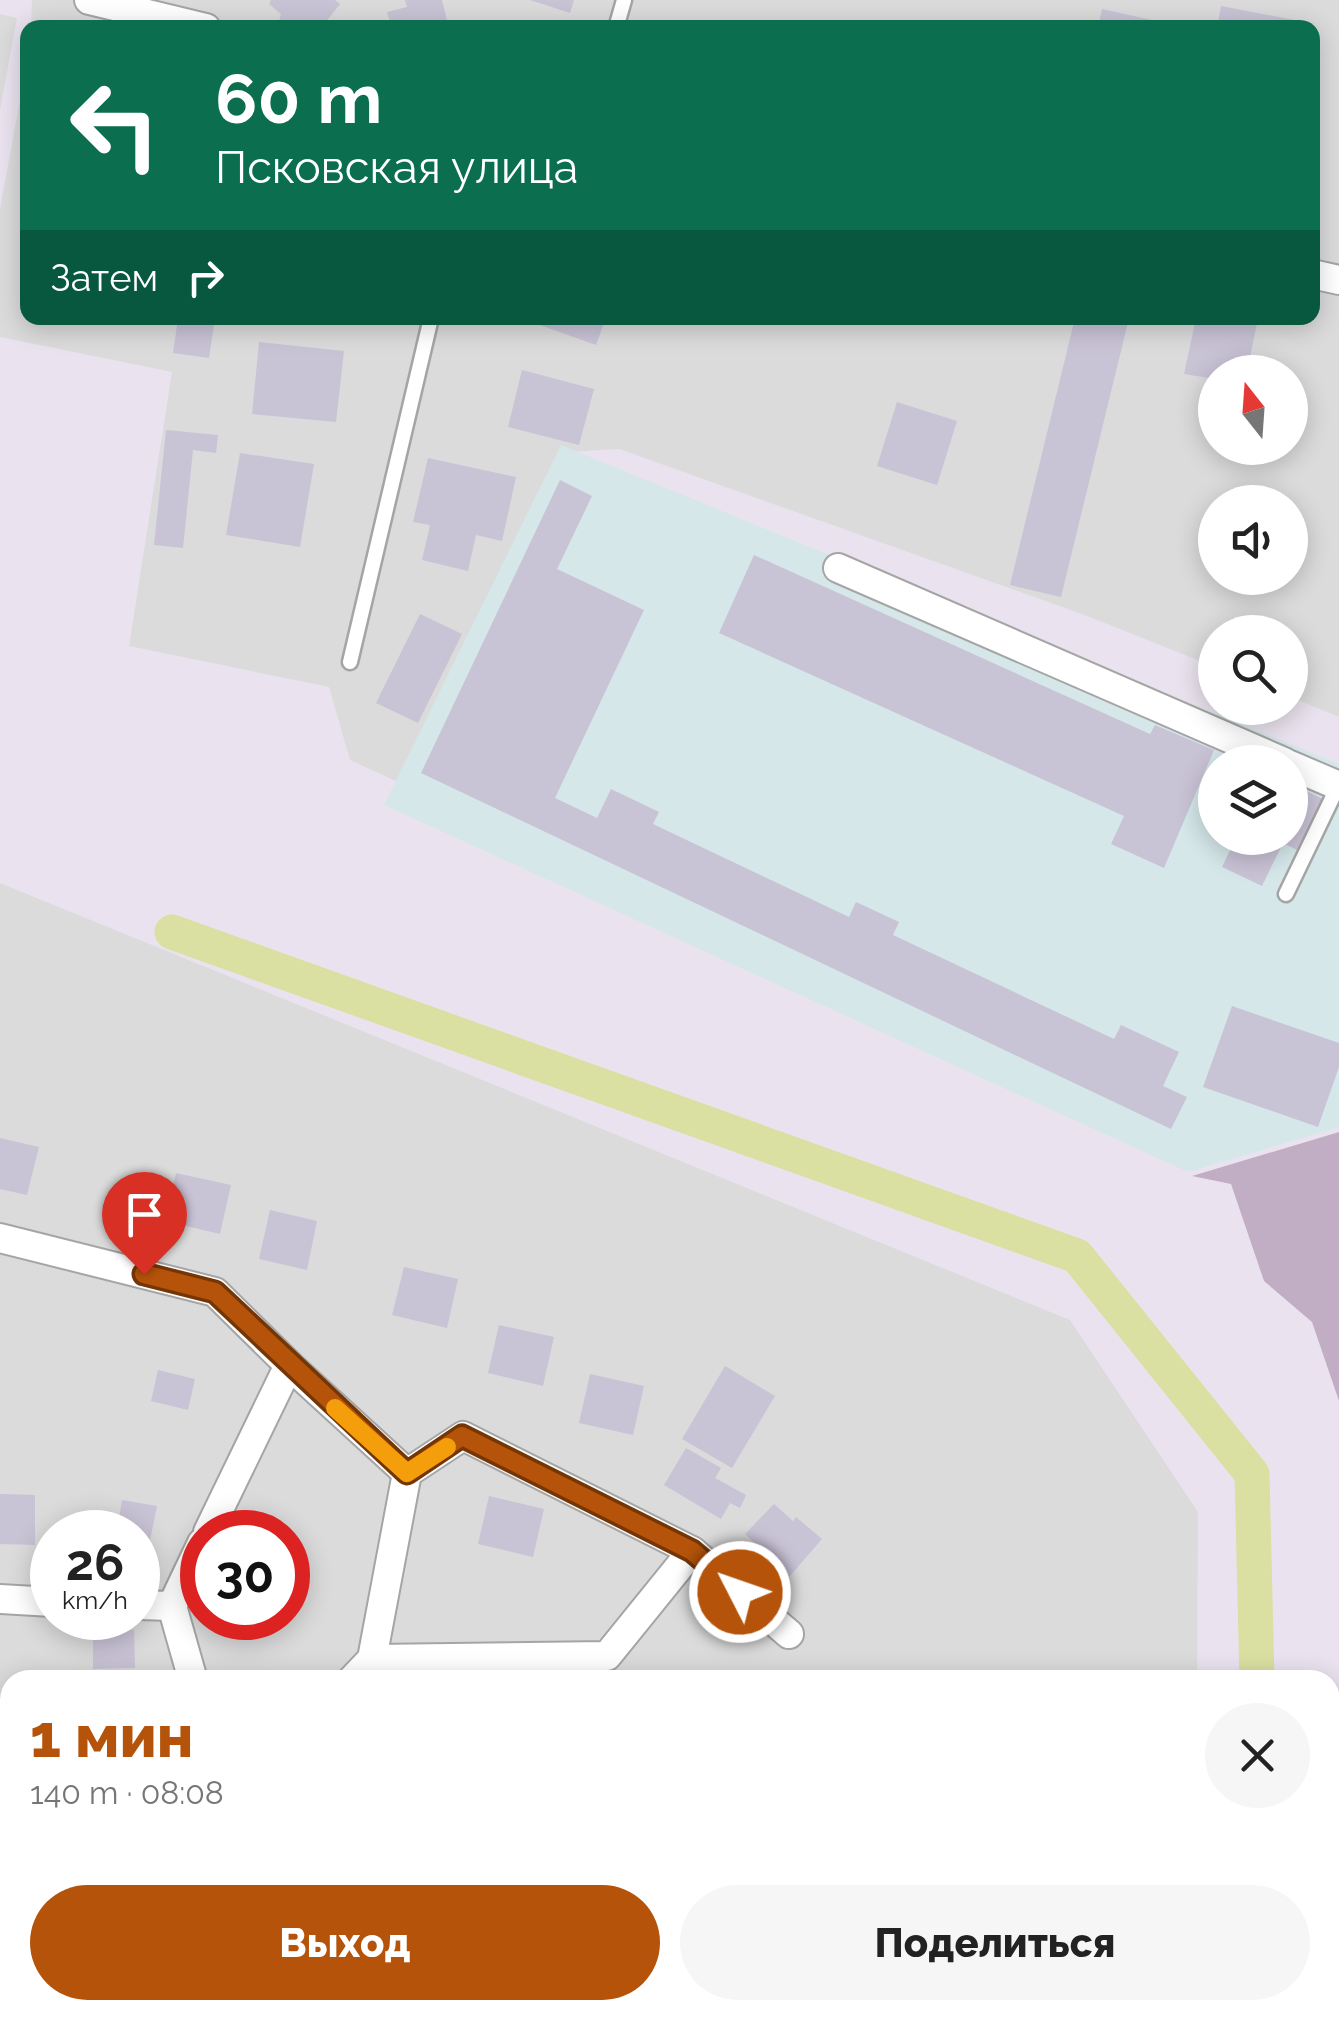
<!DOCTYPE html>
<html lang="ru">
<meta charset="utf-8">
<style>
body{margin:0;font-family:Raleway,sans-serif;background:#f6f6f6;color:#222;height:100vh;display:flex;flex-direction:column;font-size:38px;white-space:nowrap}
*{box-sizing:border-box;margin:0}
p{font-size:32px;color:#767676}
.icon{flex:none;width:55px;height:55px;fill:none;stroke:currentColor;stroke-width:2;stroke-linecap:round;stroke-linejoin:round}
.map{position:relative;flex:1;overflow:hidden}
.side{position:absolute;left:0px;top:1670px;width:1340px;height:350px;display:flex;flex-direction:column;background:#fff;border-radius:30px 30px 0 0;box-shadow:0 5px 25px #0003}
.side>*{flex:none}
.top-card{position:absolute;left:20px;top:20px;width:1300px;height:305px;border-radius:20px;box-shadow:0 5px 25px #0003;background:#0b6e4f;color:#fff;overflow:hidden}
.needle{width:65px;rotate:343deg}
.buttons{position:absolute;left:1198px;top:355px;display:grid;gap:20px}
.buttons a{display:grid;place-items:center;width:110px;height:110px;border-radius:50%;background:#fff;box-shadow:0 5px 25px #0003;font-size:50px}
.speed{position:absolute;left:30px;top:1510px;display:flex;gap:20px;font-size:50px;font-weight:700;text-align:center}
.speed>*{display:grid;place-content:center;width:130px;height:130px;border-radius:50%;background:#fff;box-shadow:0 5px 25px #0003;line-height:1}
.speed small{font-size:25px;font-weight:400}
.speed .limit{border:15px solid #d22;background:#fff;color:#111}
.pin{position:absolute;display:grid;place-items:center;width:85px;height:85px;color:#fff;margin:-102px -42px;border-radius:50% 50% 50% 0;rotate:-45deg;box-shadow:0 0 10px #0007}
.pin .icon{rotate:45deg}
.me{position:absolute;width:110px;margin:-55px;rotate:311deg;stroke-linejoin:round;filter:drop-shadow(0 0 8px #0008)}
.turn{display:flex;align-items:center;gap:35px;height:210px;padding:0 30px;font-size:45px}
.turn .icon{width:130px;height:130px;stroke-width:2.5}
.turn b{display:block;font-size:70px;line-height:85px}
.then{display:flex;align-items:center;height:95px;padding:0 30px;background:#0003;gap:20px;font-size:38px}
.round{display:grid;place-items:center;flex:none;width:105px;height:105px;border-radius:52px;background:#f6f6f6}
.head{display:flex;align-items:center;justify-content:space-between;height:170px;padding:0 30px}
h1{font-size:60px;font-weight:800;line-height:75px;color:#b45309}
.button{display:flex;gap:20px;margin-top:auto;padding:20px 30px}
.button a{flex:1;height:115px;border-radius:60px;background:#b45309;color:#fff;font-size:40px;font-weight:800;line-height:115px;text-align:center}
.button a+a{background:#f6f6f6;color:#222}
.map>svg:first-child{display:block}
.residential{fill:#dbdbdc;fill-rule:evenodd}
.industrial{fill:#d5e7e9;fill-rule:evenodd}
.construction{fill:#c2aec4}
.grass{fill:#eca6d1}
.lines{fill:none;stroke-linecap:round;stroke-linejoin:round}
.canal{stroke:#d9e0a1;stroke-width:35}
.building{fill:#c9c3d6}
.lane-casing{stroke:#a5a5a5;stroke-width:19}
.street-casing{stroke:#a5a5a5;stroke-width:32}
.secondary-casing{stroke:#780079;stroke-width:42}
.path{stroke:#6467ff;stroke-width:6;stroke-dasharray:5 5;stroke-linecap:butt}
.lane{stroke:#fff;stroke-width:14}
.street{stroke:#fff;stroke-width:28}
.secondary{stroke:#f8b4fd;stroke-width:38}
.route-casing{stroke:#753606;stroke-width:25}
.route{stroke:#b45309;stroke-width:18}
.slow{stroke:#f59e0b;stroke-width:18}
</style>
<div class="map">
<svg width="1339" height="2020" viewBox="0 0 1339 2020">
<rect width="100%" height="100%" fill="#eae3ef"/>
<g class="residential">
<path d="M32,0H1339V717L1290,697V632H1215V667L1082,614L619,449L570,452L413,789L350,760L329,687L129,646L172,372L0,337V208L27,63L28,318H1312V28L31,27ZM1215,372H1290V448H1215ZM1215,502H1290V578H1215Z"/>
<polygon points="0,14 17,18 0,110"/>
<path d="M0,883L1070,1320L1198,1512L1197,1680H10V2010H201L142,2020H0ZM52,1532H138V1618H52ZM202,1532H288V1618H202Z"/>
<polygon points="1335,1975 1339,1975 1339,2020 1325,2020 1325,2010 1330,2010 1330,1988"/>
</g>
<path class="industrial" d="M561,445L1339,764V1127L1188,1172L384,805ZM1215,762H1290V838H1215Z"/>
<polygon class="construction" points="1339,1132 1339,1401 1312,1322 1264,1281 1231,1184 1192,1176"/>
<polygon class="grass" points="880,2010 1159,2010 1159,2020 815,2020"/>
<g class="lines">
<g class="canal">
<polyline points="172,932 1077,1256 1252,1474 1257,1680"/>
<polyline points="1265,2010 1265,2020"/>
</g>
</g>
<g class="building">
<polygon points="271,0 335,0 340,4 321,28 277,28 281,14 269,4"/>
<polygon points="405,0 442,0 449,28 392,28 387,12 407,7"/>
<polygon points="530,0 574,0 570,13"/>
<polygon points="1221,6 1311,23 1310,28 1217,28"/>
<polygon points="1102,9 1161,22 1160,28 1098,28"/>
<polygon points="178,318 215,318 209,358 173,353"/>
<polygon points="520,318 606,318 596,345"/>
<polygon points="721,318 748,318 746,325"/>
<polygon points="1075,318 1129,318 1061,597 1010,585"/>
<polygon points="1196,318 1258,318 1247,372 1215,372 1215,379 1184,374"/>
<polygon points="259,342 344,351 336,422 252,414"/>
<polygon points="522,370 594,389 579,445 508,427"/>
<polygon points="897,402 957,421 937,485 877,466"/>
<polygon points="166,430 218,435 216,453 193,450 183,548 154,545"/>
<polygon points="240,453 314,464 300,547 226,535"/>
<polygon points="428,458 516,477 502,541 476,535 468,571 422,560 430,525 413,522"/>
<polygon points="560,480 592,496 557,569 644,610 555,798 597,818 611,789 659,812 653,824 849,917 856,902 899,922 893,935 1114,1039 1121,1025 1179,1052 1163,1086 1187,1097 1171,1129 421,773"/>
<polygon points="754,555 1150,734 1155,725 1214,750 1164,868 1111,844 1124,816 719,633"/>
<polygon points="420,614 462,634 418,723 376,703"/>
<polygon points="1290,783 1323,799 1299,851 1283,843 1262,886 1222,867 1232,846 1215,838 1290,838"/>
<polygon points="1232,1006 1339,1043 1339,1067 1318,1127 1203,1087"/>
<polygon points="0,1138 39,1147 27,1195 0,1189"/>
<polygon points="176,1173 231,1185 220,1234 165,1221"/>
<polygon points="270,1210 317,1221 307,1270 259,1259"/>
<polygon points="404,1267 458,1279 447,1328 392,1315"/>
<polygon points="499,1325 554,1337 543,1386 488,1373"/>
<polygon points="725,1366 775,1396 732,1468 682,1439"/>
<polygon points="158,1370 195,1379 188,1410 151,1401"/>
<polygon points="590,1374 644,1386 633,1435 579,1423"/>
<polygon points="686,1448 721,1468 715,1478 746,1495 740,1508 730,1503 721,1519 664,1485"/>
<polygon points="0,1494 35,1495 35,1545 0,1544"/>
<polygon points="489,1496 544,1509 533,1557 478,1544"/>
<polygon points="122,1500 157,1506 148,1550 138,1549 138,1532 117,1532"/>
<polygon points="774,1504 793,1521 796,1517 822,1539 789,1577 745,1534"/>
<polygon points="134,1630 135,1668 93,1669 93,1631"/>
</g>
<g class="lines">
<defs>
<g id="lane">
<polyline points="616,28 624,0"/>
<polyline points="350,662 431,318"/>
<polyline points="1286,894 1338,786"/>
</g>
<g id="street">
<polyline points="89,0 206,28"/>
<polyline points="1312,274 1339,280"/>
<polyline points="838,568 1284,762"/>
<polyline points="1290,765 1339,786"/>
<polyline points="0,1238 215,1292 289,1365 407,1473 463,1436 692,1551 607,1656 372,1659 352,1680"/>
<polyline points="208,1532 289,1365"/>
<polyline points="692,1551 789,1634"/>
<polyline points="0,1599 52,1602"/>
<polyline points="138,1605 172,1606 193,1680"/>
<polyline points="172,1606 202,1543"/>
<polyline points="372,1659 407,1473"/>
<polyline points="0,1848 10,1869"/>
<polyline points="46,2020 49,2010"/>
</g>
<g id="secondary">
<polyline points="1330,1912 1339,1910"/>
<polyline points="495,2020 572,2010"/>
</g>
</defs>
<use href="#lane" class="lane-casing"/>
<use href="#street" class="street-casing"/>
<use href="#secondary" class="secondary-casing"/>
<polyline class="path" points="660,2020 734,2010"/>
<use href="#lane" class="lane"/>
<use href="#street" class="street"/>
<use href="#secondary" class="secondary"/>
</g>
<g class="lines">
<defs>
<polyline id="route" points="144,1274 215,1292 407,1473 462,1436 692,1551 740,1592"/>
</defs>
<use href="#route" class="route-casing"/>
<use href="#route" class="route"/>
<polyline class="slow" points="335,1408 407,1473 447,1447"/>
</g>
</svg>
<div class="buttons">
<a><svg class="needle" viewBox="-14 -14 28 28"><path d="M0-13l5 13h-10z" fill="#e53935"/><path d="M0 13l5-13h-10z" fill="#767676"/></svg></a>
<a><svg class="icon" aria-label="sound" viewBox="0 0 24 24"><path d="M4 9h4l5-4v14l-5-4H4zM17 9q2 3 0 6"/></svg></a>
<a><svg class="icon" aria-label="search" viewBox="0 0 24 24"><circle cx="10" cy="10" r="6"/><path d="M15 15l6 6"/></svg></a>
<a><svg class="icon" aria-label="layers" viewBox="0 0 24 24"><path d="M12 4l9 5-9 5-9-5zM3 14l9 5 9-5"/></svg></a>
</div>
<div class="speed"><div>26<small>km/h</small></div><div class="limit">30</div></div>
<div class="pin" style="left:144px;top:1274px;background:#d93025"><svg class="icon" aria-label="arrive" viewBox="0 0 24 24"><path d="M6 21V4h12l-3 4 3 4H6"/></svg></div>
<svg class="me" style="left:740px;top:1592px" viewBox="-20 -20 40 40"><circle r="17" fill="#b45309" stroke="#fff" stroke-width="3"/><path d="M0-11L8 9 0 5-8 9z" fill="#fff"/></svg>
<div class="top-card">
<div class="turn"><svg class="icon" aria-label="left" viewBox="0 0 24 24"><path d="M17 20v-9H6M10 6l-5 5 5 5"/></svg><div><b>60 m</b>Псковская улица</div></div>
<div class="then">Затем<svg class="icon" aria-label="right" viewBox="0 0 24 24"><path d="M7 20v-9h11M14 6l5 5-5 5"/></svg></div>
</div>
<section class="side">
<div class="head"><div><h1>1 мин</h1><p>140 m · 08:08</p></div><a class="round"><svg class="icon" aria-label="close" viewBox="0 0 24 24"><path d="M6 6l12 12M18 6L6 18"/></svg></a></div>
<div class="button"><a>Выход</a><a>Поделиться</a></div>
</section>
</div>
